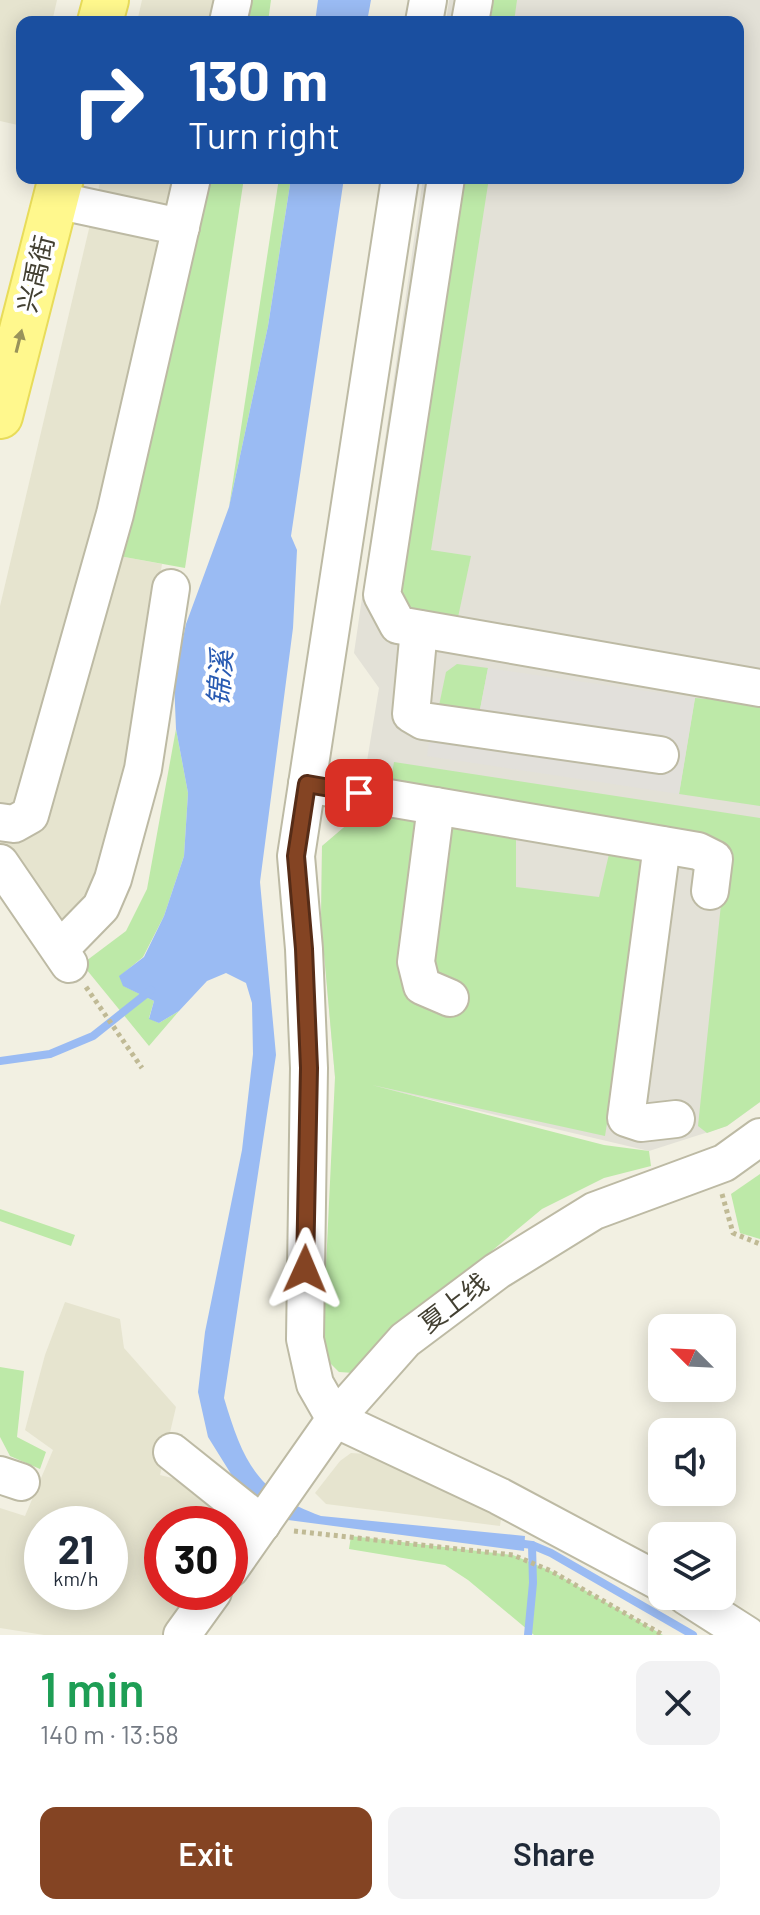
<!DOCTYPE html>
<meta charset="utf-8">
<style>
body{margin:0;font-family:Barlow,"Noto Sans SC",sans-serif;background:#f2f2f3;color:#1f2937;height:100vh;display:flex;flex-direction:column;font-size:30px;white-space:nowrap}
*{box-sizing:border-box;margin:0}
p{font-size:26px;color:#747a83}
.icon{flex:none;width:44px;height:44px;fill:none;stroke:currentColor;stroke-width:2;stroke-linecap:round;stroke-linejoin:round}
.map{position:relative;height:1635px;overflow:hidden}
.details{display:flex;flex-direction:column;background:#fff;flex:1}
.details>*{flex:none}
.top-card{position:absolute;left:16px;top:16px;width:728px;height:168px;border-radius:16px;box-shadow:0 4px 20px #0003;background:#1a4fa0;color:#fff;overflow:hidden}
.needle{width:52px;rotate:294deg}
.controls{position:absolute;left:648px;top:1314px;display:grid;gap:16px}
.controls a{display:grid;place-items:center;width:88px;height:88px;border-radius:16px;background:#fff;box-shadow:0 4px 20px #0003;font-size:40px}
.speed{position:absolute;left:24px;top:1506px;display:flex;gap:16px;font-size:40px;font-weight:700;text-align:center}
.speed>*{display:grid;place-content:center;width:104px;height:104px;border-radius:50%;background:#fff;box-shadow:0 4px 20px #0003;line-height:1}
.speed small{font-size:20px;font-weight:400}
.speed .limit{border:12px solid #d22;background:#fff;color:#111}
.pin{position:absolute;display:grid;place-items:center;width:68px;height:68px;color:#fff;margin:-34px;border-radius:16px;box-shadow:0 4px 12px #0006}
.me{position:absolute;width:88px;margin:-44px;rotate:1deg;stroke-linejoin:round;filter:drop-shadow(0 0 6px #0008)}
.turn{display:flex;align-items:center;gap:28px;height:168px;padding:0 40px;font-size:36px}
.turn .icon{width:104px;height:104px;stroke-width:2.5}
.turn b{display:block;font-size:56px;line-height:68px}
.round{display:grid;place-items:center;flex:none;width:84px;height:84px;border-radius:16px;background:#f2f2f3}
.overview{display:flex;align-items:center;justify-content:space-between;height:136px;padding:0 40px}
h1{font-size:48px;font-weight:600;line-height:60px;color:#1e9e55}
.action{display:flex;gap:16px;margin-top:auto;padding:16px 40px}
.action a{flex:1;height:92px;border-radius:16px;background:#844423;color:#fff;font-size:32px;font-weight:600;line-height:92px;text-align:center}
.action a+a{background:#f2f2f3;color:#1f2937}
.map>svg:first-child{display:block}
.residential{fill:#e6e4cf;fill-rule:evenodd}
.industrial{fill:#e3e1d7}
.green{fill:#bde9a8}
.parking{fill:#e2e0db}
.water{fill:#9abbf3}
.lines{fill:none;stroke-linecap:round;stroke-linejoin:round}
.stream{stroke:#9abbf3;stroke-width:8}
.minor-casing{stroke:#bdbaa4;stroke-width:40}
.major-casing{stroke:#e8dc5a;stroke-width:48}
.path{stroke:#c0ba95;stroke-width:5;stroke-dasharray:4 4;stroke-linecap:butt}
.minor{stroke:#fff;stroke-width:36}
.major{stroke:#fff88d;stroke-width:44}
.oneway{fill:#98935b}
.route-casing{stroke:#562c17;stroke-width:20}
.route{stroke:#844423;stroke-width:14}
.labels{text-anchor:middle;stroke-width:8;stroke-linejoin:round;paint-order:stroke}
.street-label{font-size:26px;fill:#434032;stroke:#fff}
.water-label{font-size:28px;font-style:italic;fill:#285ab2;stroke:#fff}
</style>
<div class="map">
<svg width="760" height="1635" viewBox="0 0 760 1635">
<rect width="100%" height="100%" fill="#f2f0e2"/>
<g class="residential">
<polygon points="0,0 57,0 52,22 22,22 22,126 0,121"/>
<polygon points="142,0 251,0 246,22 137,22"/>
<polygon points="101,178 209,178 119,556 162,564 124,797 96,887 61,932 0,842 0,606"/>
<path d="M65,1302L120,1319L124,1348L176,1407L160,1475L196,1484L241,1532L230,1548V1524H162V1592H199L168,1635H44L0,1628V1508L25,1516L53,1450L25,1430L45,1355ZM42,1524H110V1592H42Z"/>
<polygon points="351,1453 367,1454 502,1513 500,1526 326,1504 315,1493 340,1461"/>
</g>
<polygon class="industrial" points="449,0 760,0 760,1102 727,1126 649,1151 335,1077 321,920 322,846 358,816 379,688 354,653 423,178 738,178 738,22 446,22"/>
<g class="green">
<polygon points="251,0 271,0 268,22 246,22"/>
<polygon points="494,0 517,0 514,22 490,22"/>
<polygon points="209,178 244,178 185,568 119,556"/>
<polygon points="279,178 291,178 268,326 229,507"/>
<polygon points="465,178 489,178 431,550 471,556 457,622 400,607 399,579"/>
<polygon points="457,664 488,668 477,725 436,720 446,672"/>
<polygon points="695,698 760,703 760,806 679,794"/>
<polygon points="176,729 188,793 184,856 164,916 143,957 120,976 124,986 154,1001 149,1018 159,1023 179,1011 149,1046 82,964 126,931 147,889"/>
<polygon points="394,762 760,818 760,1102 727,1126 707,1133 698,1126 726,856 390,785"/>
<polygon points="383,810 502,831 516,839 516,887 599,897 609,854 639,854 647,867 605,1136 372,1085 604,1145 649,1151 651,1166 604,1178 542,1209 367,1355 354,1373 339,1372 329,1362 323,1329 335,1077 321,920 322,846 357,816"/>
<polygon points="760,1174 760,1239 740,1233 731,1194"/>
<polygon points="0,1209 75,1235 71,1246 0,1221"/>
<polygon points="0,1367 24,1371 17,1437 46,1452 40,1469 10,1456 0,1437"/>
<polygon points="351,1536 513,1555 551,1571 663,1635 534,1635 468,1580 445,1565 349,1549"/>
</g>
<polygon class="parking" points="488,668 695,698 679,794 427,756 432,720 477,725"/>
<g class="water">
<polygon points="318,0 371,0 367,22 315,22"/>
<path d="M291,178H344L291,536L297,550L293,628L260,882L276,1055L224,1398C243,1461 256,1492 321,1516L525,1536L524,1551L288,1520L258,1507L246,1498L208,1437L198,1392L205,1332L242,1150L253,1054L252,1003L246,983L226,973L207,981L179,1011L159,1023L149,1019L154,1001L123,986L119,976L144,957L164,916L184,856L188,793L176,729L174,680L186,624L229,507L268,326Z"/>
</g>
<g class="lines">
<g class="stream">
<polyline points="0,1061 50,1054 93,1036 151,990"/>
<polyline points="517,1543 532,1545 551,1553 693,1635"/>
<polyline points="528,1635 533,1583 532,1545"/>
</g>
<defs>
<g id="minor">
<polyline points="228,22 233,0"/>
<polyline points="424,22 428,0"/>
<polyline points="470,22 474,0"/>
<polyline points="400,178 296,856 304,949 309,1068 305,1339 315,1384 335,1419 499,1496 662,1583"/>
<polyline points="446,178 382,595 398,625 760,688"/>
<polyline points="55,200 181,227"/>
<polyline points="419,629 411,714 423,721 660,755"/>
<polyline points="307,784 698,851 714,859 710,891"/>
<polyline points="436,806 416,962 422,986 450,998"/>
<polyline points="0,822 14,824 30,815 115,514 192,178"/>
<polyline points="662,845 626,1118 641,1123 676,1119"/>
<polyline points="0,863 69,964"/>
<polyline points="60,949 101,907 113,879 143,769 171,588"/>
<polyline points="172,1452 262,1524"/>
<polyline points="0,1475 21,1482"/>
<polyline points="230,1569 335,1419 405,1340 497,1271 594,1211 724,1163 760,1137"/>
<polyline points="686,1596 747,1635"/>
<polyline points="182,1635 213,1592"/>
</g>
<g id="major">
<polyline points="100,22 106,0"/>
<polyline points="0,416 61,178"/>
</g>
</defs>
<use href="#minor" class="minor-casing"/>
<use href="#major" class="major-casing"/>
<g class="path">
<polyline points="86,987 142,1068"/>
<polyline points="722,1194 733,1233 760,1244"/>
<polyline points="294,1531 513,1555 551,1571 663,1635"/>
</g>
<use href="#minor" class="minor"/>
<use href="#major" class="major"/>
</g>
<defs><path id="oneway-solid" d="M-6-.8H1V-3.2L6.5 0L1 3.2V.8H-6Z" transform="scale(2)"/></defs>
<use class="oneway" href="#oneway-solid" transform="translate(19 341) rotate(-76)"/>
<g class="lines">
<defs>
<polyline id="route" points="305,1269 309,1068 304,949 296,856 307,784 359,793"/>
</defs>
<use href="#route" class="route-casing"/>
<use href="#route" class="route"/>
</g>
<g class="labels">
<g class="street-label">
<text transform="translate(36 274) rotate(-76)" y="9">兴禹街</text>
<text transform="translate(454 1303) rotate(-37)" y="9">夏上线</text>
</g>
<g class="water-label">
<text transform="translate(220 678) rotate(-86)" y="10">锦溪</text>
</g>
</g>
</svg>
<div class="controls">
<a><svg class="needle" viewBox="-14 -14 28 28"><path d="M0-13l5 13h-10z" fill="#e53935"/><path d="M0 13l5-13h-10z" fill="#747a83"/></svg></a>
<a><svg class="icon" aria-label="sound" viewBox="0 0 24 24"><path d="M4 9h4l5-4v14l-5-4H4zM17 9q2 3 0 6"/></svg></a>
<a><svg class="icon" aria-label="layers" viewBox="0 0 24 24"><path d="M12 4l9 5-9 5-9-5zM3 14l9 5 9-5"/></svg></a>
</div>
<div class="speed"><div>21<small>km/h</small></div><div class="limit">30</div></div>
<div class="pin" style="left:359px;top:793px;background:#d93025"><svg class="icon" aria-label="arrive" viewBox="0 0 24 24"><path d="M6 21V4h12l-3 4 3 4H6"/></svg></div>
<svg class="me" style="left:305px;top:1269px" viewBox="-20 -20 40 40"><path d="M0-17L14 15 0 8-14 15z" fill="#844423" stroke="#fff" stroke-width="4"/></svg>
<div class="top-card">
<div class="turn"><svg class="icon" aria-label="right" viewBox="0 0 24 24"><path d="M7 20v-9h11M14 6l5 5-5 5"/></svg><div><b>130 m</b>Turn right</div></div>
</div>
</div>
<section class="details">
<div class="overview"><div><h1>1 min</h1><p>140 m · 13:58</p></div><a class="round"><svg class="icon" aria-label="close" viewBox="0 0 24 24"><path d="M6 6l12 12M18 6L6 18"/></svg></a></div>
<div class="action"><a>Exit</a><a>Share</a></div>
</section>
